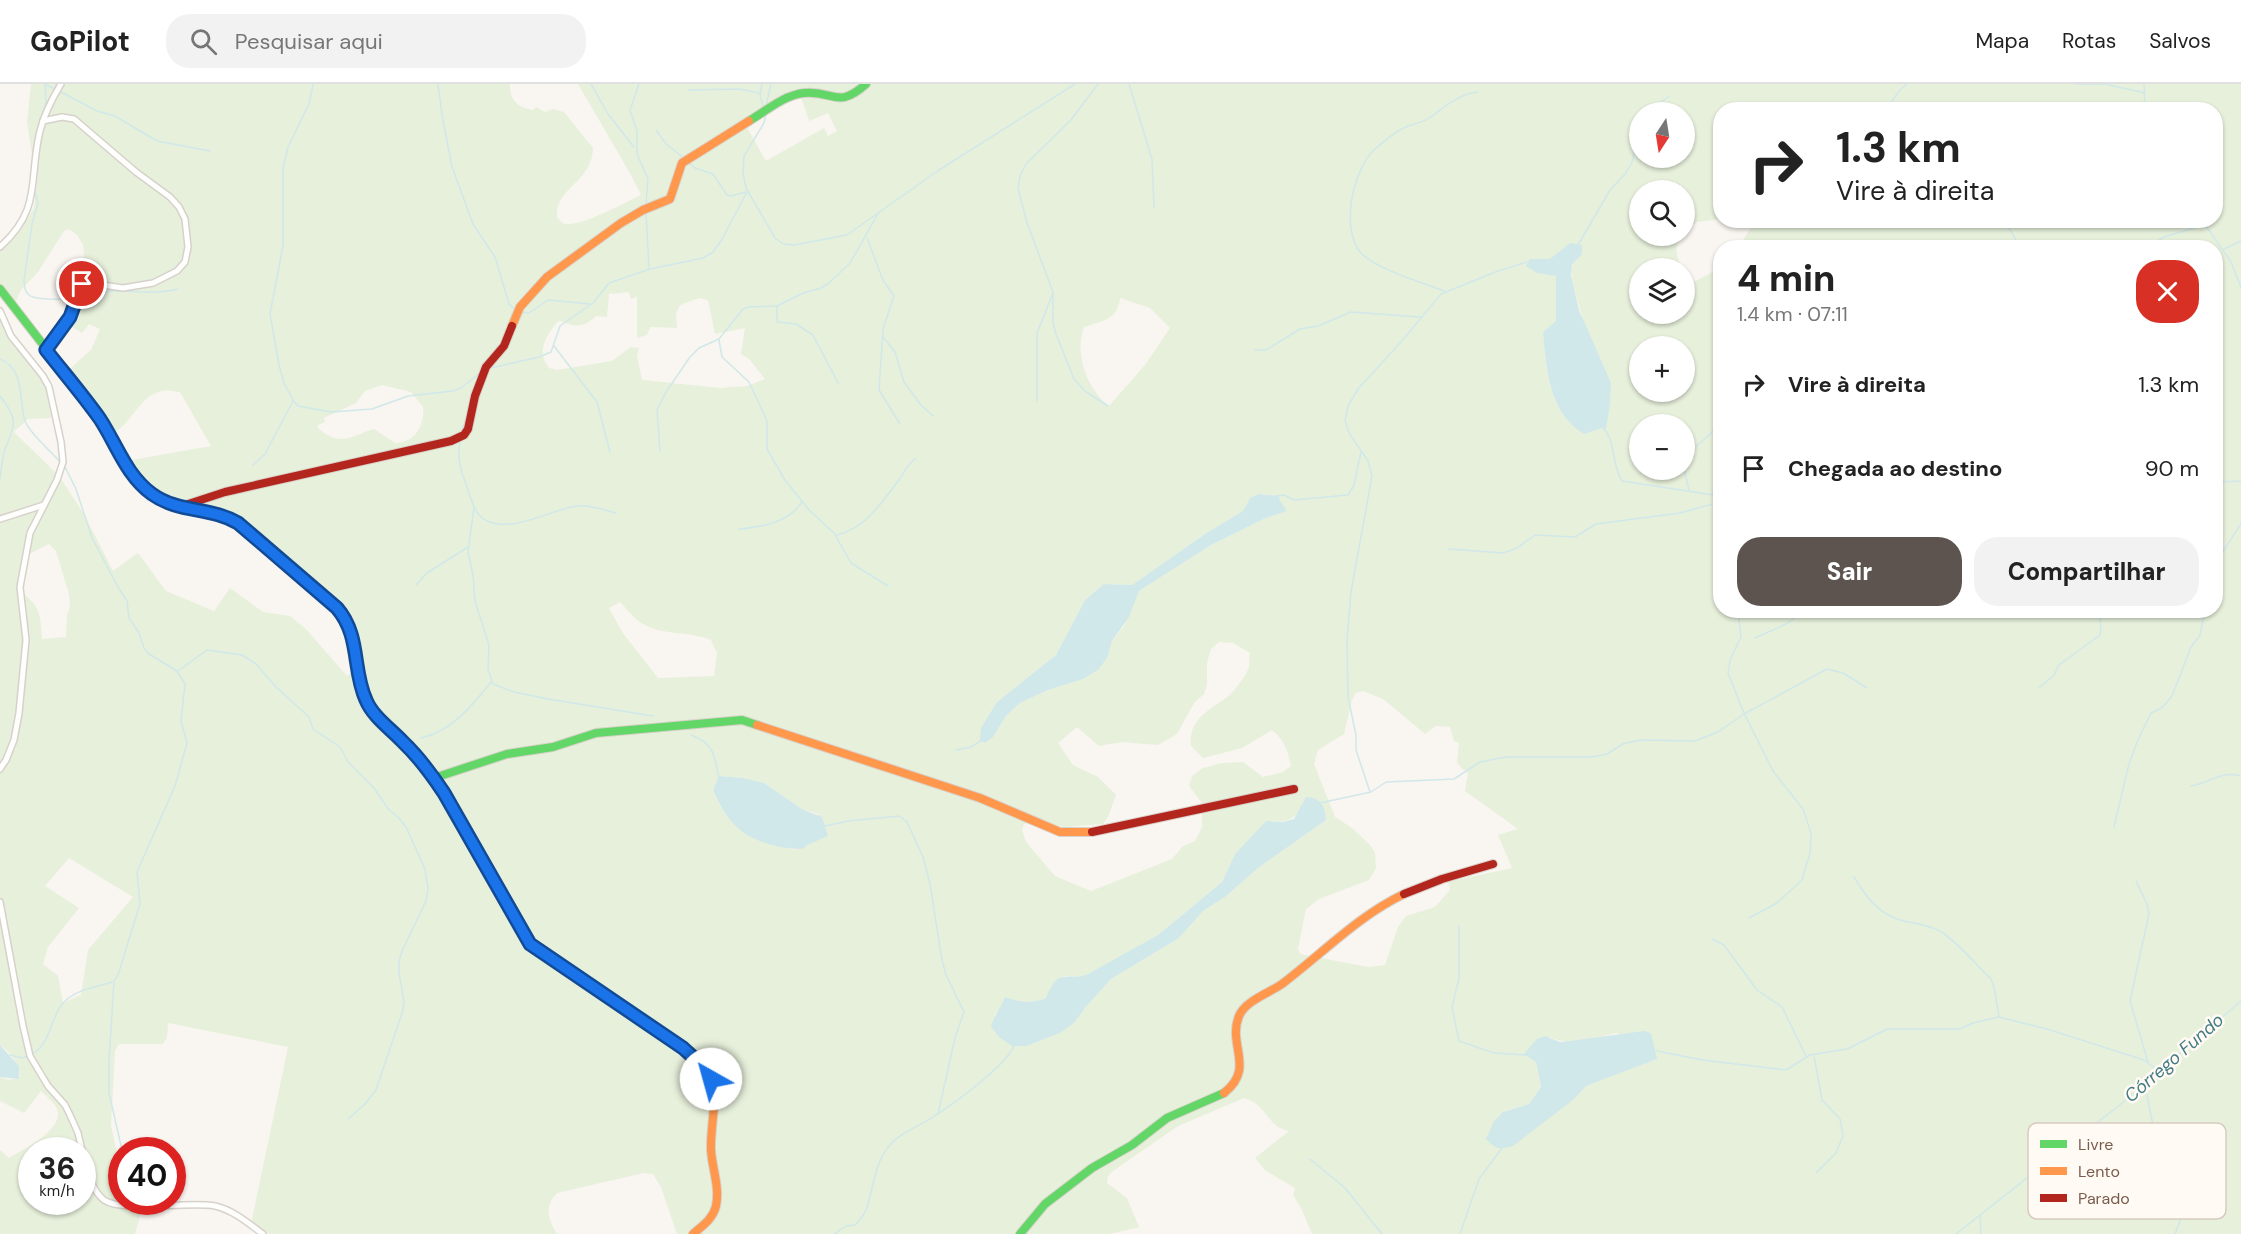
<!DOCTYPE html>
<html lang="pt">
<meta charset="utf-8">
<style>
body{margin:0;font-family:"DM Sans",sans-serif;background:#f2f2f2;color:#222;height:100vh;display:flex;flex-direction:column;font-size:22px;white-space:nowrap}
*{box-sizing:border-box;margin:0}
p{font-size:20px;color:#767676}
.icon{flex:none;width:33px;height:33px;fill:none;stroke:currentColor;stroke-width:2;stroke-linecap:round;stroke-linejoin:round}
.map{position:relative;flex:1;overflow:hidden}
.details{position:absolute;left:1713px;top:156px;width:510px;height:378px;display:flex;flex-direction:column;background:#fff;border-radius:24px;box-shadow:0 2px 4px #0004}
.details>*{flex:none}
.top-card{position:absolute;left:1713px;top:18px;width:510px;height:126px;border-radius:24px;box-shadow:0 2px 4px #0004;background:#fff;color:#222;overflow:hidden}
.needle{width:39px;rotate:192deg}
.controls{position:absolute;left:1629px;top:18px;display:grid;gap:12px}
.controls a{display:grid;place-items:center;width:66px;height:66px;border-radius:50%;background:#fff;box-shadow:0 2px 4px #0004;font-size:30px}
.speed{position:absolute;left:18px;top:1053px;display:flex;gap:12px;font-size:30px;font-weight:700;text-align:center}
.speed>*{display:grid;place-content:center;width:78px;height:78px;border-radius:50%;background:#fff;box-shadow:0 2px 4px #0004;line-height:1}
.speed small{font-size:15px;font-weight:400}
.speed .limit{border:9px solid #d22;background:#fff;color:#111}
.pin{position:absolute;display:grid;place-items:center;width:51px;height:51px;color:#fff;margin:-26px;border:3px solid #fff;border-radius:50%;box-shadow:0 2px 6px #0007}
.me{position:absolute;width:66px;margin:-33px;rotate:322deg;stroke-linejoin:round;filter:drop-shadow(0 0 4px #0008)}
.turn{display:flex;align-items:center;gap:21px;height:126px;padding:0 24px;font-size:27px}
.turn .icon{width:78px;height:78px;stroke-width:2.5}
.turn b{display:block;font-size:42px;line-height:51px}
.round{display:grid;place-items:center;flex:none;width:63px;height:63px;border-radius:24px;background:#f2f2f2}
.overview{display:flex;align-items:center;justify-content:space-between;height:102px;padding:0 24px}
h1{font-size:36px;font-weight:800;line-height:45px}
.button{display:flex;gap:12px;margin-top:auto;padding:12px 24px}
.button a{flex:1;height:69px;border-radius:24px;background:#5d544f;color:#fff;font-size:24px;font-weight:800;line-height:69px;text-align:center}
.button a+a{background:#f2f2f2;color:#222}
ul{padding:0;list-style:none}
li{display:flex;align-items:center;gap:18px;height:84px;padding:0 24px}
li div{flex:1}
li b{display:block;font-size:22px}
li em{font-style:normal}
header{display:flex;align-items:center;gap:36px;box-sizing:border-box;height:84px;padding:0 30px;background:#fff;border-bottom:2px solid #e0e0e0}
header strong{font-size:28px}
nav{display:flex;gap:33px;margin-inline-start:auto;font-size:21px}
.search{width:420px;height:54px;background:#f2f2f2;display:flex;align-items:center;gap:15px;box-sizing:border-box;padding:0 21px;border-radius:24px;color:#767676;font-size:22px}
.map>svg:first-child{display:block}
.green{fill:#e7f0db;fill-rule:evenodd}
.water{fill:#d0e8ea}
.lines{fill:none;stroke-linecap:round;stroke-linejoin:round}
.stream{stroke:#d0e8ea;stroke-width:1.5}
.street-casing{stroke:#d7d1cb;stroke-width:8}
.fast-casing{stroke:#d9d2cb;stroke-width:10}
.slow-casing{stroke:#d9d2cb;stroke-width:10}
.jam-casing{stroke:#d9d2cb;stroke-width:10}
.street{stroke:#fefefd;stroke-width:5}
.fast{stroke:#63d668;stroke-width:8}
.slow{stroke:#ff974d;stroke-width:8}
.jam{stroke:#b3261e;stroke-width:8}
.route-casing{stroke:#114b97;stroke-width:15}
.route{stroke:#1a73e8;stroke-width:10}
.labels{text-anchor:middle;stroke-width:5;stroke-linejoin:round;paint-order:stroke}
.water-label{font-size:18px;font-style:italic;fill:#437c86;stroke:#fffaf3}
.key{fill:#fffaf3;stroke:#d7cbc1;stroke-width:1.5}
.key-label{font-size:16px;fill:#7a5c4d}
</style>
<header>
<strong>GoPilot</strong>
<div class="search"><svg class="icon" aria-label="search" viewBox="0 0 24 24"><circle cx="10" cy="10" r="6"/><path d="M15 15l6 6"/></svg>Pesquisar aqui</div>
<nav><a>Mapa</a><a>Rotas</a><a>Salvos</a></nav>
</header>
<div class="map">
<svg width="2241" height="1150" viewBox="0 0 2241 1150">
<rect width="100%" height="100%" fill="#f9f5f0"/>
<path class="green" d="M31,0H510C509,16 518,24 533,26L536,23L545,28L553,25L564,28L593,64C592,99 555,103 557,133C560,137 563,141 569,140C586,140 624,119 641,111L631,91L578,0H2241V1150H1312L1302,1126L1293,1111L1295,1104L1266,1087L1255,1074L1289,1047C1267,1043 1265,1018 1244,1014L1178,1042L1113,1087L1108,1092L1107,1099L1127,1114L1139,1143L1110,1150H677L661,1103L653,1090L644,1089L557,1109C544,1122 548,1135 557,1150H270L251,1140L288,963L168,939L167,953L163,960H119L115,967L111,1042L121,1087L122,1118H132L140,1132L135,1150H0V1066L9,1074C23,1065 65,1046 57,1025C55,1019 46,1012 41,1007L24,1029L0,1017V993L10,996L20,992C19,980 10,968 0,961V231L4,246L29,272L48,305L51,334L28,335L14,348L59,392L84,430L113,487L138,469L166,507L214,527L230,504L263,528L290,532L306,545L347,592L354,587L339,528L278,477L225,439L222,435L177,426L154,414L123,390L126,377L211,362L180,308C174,308 166,305 161,307C138,313 131,342 110,351L65,289L91,266L100,245L89,240L82,249L61,236L78,211L85,182L83,161L77,151L69,145L64,147L38,188L21,206L15,219L2,211L0,212V165L21,146L34,124L38,87L32,71L27,38ZM800,9L809,37L828,29L837,47L828,52L824,44L766,77L745,40ZM1720,26H2216V136L1751,137V143L1739,163L2216,164V526H1720V184L1692,199L1687,197L1685,193L1684,230H1640V184H1681C1677,172 1673,163 1682,152H1640V106H1684L1685,146L1697,138L1720,135ZM1640,28H1684V74H1640ZM1557,171L1578,175C1575,178 1573,180 1572,183C1569,192 1581,229 1585,240L1602,344L1584,350C1549,330 1546,283 1543,248L1557,237L1556,192L1537,189L1541,176H1550ZM629,208L631,215L637,213V254L647,251L650,243L677,244L676,229L680,221L699,214L708,216L715,250L745,244L741,270L749,275L765,295L747,302L720,304L642,296L637,272L639,264L631,263L612,277L557,286L549,284C536,268 546,252 557,238L561,237C575,244 585,243 596,232L607,233L609,210ZM1120,214L1150,224L1170,244L1145,281L1109,322C1087,305 1074,270 1084,243C1102,237 1118,236 1120,214ZM1640,262H1684V308H1640ZM382,301L411,308L423,323C425,341 415,359 395,359L374,345C351,352 340,364 318,344V341L325,338L324,334L356,319L365,307ZM1640,340H1684V386H1640ZM1259,410L1273,411L1287,427L1266,434L1211,461L1139,507L1124,542L1112,557L1107,574L1083,595L1048,606L1020,619L1006,632L993,653L997,618L1056,571L1085,516L1104,500L1132,501L1205,450L1243,427L1250,414ZM49,460L56,467L69,510L70,522L67,532L66,553L42,555C40,534 42,523 23,510L21,502L29,470ZM620,518C626,524 631,531 637,536C658,553 688,546 711,556L717,569L714,592L658,594L622,548L609,524ZM1219,558L1233,559L1250,569C1249,573 1250,579 1249,583C1246,592 1234,608 1227,613C1208,627 1188,636 1191,662L1203,674L1242,664L1272,646C1284,655 1288,668 1291,682L1283,688L1263,693L1243,678L1222,679L1203,684L1192,692L1189,702L1202,719V743L1195,757L1183,762L1172,775L1091,807L1055,792L1026,758L1022,746L1024,740L1030,737L1065,743L1103,740L1108,733L1116,711L1098,693L1073,681L1058,659L1077,643L1099,662L1122,658L1158,661L1177,650L1194,619L1204,610L1207,601V579L1211,565ZM1363,607L1383,615L1425,650L1436,642L1450,643L1454,657L1459,659L1457,678L1462,685L1468,688L1465,707L1518,745L1498,751L1512,784L1448,798L1450,806L1435,823L1406,832L1398,843L1385,881L1368,883L1300,870L1298,865L1306,825L1319,815L1369,796L1376,784L1375,769L1370,761L1352,744L1335,733L1314,680L1318,666L1344,650L1352,616L1356,609ZM719,692L743,694L764,699L802,725L818,730L820,754L795,766C754,756 730,749 713,706ZM1302,724L1326,736L1258,784L1225,813L1203,827L1179,854L1111,895L1085,924L1075,938L1062,948L1027,962L994,931L1001,925L1005,913C1019,918 1032,920 1046,914C1051,905 1054,895 1066,892C1073,891 1079,894 1086,892L1158,851L1222,798L1235,770L1266,737C1284,737 1290,740 1302,724ZM69,774L133,813L88,866L81,911L63,919L58,892L43,880L48,863L79,824L45,802ZM1617,949L1657,975L1585,1002L1573,1016L1547,1035L1503,1028L1529,1020L1541,1003L1536,978L1550,953C1565,963 1600,952 1617,949ZM32,1066H82V1118H32Z"/>
<g class="water">
<path d="M1570,159L1582,161V170L1572,181L1571,191L1579,226L1611,299L1610,320L1606,345L1602,344L1584,350C1549,330 1546,283 1543,248L1556,237V192L1537,189L1526,182L1530,175H1550Z"/>
<polygon points="1259,410 1279,412 1280,417 1287,427 1266,434 1211,461 1139,507 1129,533 1112,557 1107,574 1099,585 1083,595 1048,606 1020,619 1006,632 993,653 985,659 980,656 981,644 997,618 1056,571 1085,516 1104,500 1132,501 1205,450 1243,427 1250,414"/>
<path d="M719,692L743,694L764,699L802,725L822,733L828,752L805,762V764C789,768 751,757 739,745C727,735 719,720 713,706Z"/>
<path d="M1306,713C1321,714 1325,722 1326,736L1258,784L1225,813L1203,827L1179,854L1111,895L1085,924L1075,938L1062,948L1027,962H1012L999,953L991,943C994,931 1001,924 1005,913C1019,918 1032,920 1046,914C1048,909 1050,904 1053,900C1060,888 1075,895 1086,891L1158,851L1222,798L1235,770L1266,737L1283,738L1294,735Z"/>
<path d="M1644,947L1651,949L1657,975L1586,1002L1573,1016L1513,1062C1500,1066 1495,1065 1486,1055L1494,1037L1503,1028L1529,1020L1541,1003L1536,978L1524,970L1537,955L1545,952L1560,958L1569,957Z"/>
<polygon points="0,961 19,982 19,995 0,993"/>
</g>
<g class="lines">
<g class="stream">
<polyline points="313,0 309,20 288,63 283,84 283,162 270,230 279,281 284,299 293,316 298,322 331,328 372,325 408,312 453,307 461,304 481,288"/>
<polyline points="438,0 442,31 452,83 473,140 495,173 509,220 516,227"/>
<polyline points="591,0 608,30 634,63"/>
<polyline points="639,0 630,26 637,47 637,70 648,95 646,121"/>
<polyline points="762,0 760,11 764,25"/>
<polyline points="1098,0 1070,37 1026,80 1020,92 1018,104 1027,139 1053,208 1053,239 1056,250 1074,295 1085,307 1108,322"/>
<polyline points="1129,0 1152,75 1154,123"/>
<polyline points="2076,0 2105,0 2145,9"/>
<polyline points="2144,0 2145,26"/>
<polyline points="46,1 55,5"/>
<polyline points="688,6 740,5 759,9"/>
<polyline points="59,7 97,27 115,32 157,57 210,67"/>
<polyline points="766,22 771,0"/>
<polyline points="1885,26 1901,5 1907,0"/>
<polyline points="1649,28 1669,12"/>
<polyline points="43,29 46,19 45,0"/>
<polyline points="766,30 764,39 744,72 743,89 746,104 775,154 783,160 794,161 847,151 939,86 1075,0"/>
<polyline points="656,46 666,60 685,75"/>
<polyline points="688,78 695,84 713,90 727,111 731,112 746,108"/>
<path d="M34,105L38,119L32,140L24,197C24,202 25,208 29,211C36,217 63,215 73,215"/>
<polyline points="646,129 649,184"/>
<polyline points="2004,136 2021,164"/>
<polyline points="2202,136 2231,178 2241,203"/>
<polyline points="867,154 883,196 894,212 883,245 879,306 900,340"/>
<polyline points="1578,161 1610,106 1626,89 1632,78 1640,47"/>
<polyline points="1874,164 1881,156"/>
<polyline points="2146,164 2164,153 2204,141"/>
<polyline points="2224,165 2241,157"/>
<path d="M1444,207C1421,198 1378,186 1361,169C1340,145 1353,86 1374,66C1384,57 1396,47 1408,42C1415,40 1423,38 1429,34C1445,23 1457,11 1477,8"/>
<path d="M78,215C89,215 99,208 111,207C134,206 155,211 178,205"/>
<polyline points="777,222 777,238 796,240 813,251 838,299"/>
<polyline points="521,228 529,229 548,216 590,220"/>
<polyline points="883,253 895,268 904,298 921,321 933,332"/>
<polyline points="719,256 722,273 749,298 763,328 767,337 767,365 785,396 809,426 834,449 851,479 888,502"/>
<polyline points="554,262 597,318 610,368"/>
<polyline points="1255,266 1266,266 1300,245 1318,242 1351,228 1420,233"/>
<path d="M0,275C26,286 18,315 25,337C29,349 52,368 61,379"/>
<polyline points="491,284 539,273 551,268 560,242 593,219 609,199 650,185 703,174 713,168 721,157 747,108"/>
<path d="M0,312C18,335 16,339 5,365C2,374 1,385 0,395"/>
<polyline points="1037,317 1037,249 1053,209"/>
<path d="M1603,344C1617,359 1611,381 1622,397L1720,412"/>
<polyline points="461,349 468,328"/>
<path d="M460,357C456,376 462,389 468,406C471,414 473,424 479,431C501,455 550,426 576,422C589,420 604,426 616,429"/>
<polyline points="660,367 657,326 666,308 690,273 699,264 719,255 743,225 749,223 777,222 803,209 821,204 829,199 850,179 879,128"/>
<polyline points="253,381 265,370 293,317"/>
<polyline points="1684,381 1689,369 1720,341"/>
<polyline points="65,383 76,405 92,454 118,503 127,517 129,534 139,549 144,564 149,570 177,587 185,600 181,637 187,659 175,702 137,788 140,820 118,891 114,897 109,977 109,1009 122,1066"/>
<polyline points="1684,385 1689,406"/>
<polyline points="2216,398 2241,397"/>
<polyline points="1277,412 1284,411 1294,416 1348,411 1354,401 1361,368"/>
<polyline points="474,423 468,468 473,491 475,517 489,561 488,585 493,600 514,608 548,615 653,632"/>
<path d="M739,445C762,443 788,439 802,418"/>
<path d="M837,451C866,444 881,419 898,397C904,389 907,381 915,375"/>
<polyline points="1449,465 1503,469 1517,464 1535,451 1575,453 1596,440 1680,429 1720,418"/>
<polyline points="2216,478 2241,440"/>
<polyline points="416,501 427,489 468,463"/>
<polyline points="1738,526 1741,553 1730,576 1728,589 1744,629"/>
<polyline points="1755,554 1786,540 1806,526"/>
<polyline points="178,587 207,566 242,571 256,580 276,603 309,633 313,645 340,663 349,679 374,704 389,726 399,734 406,743 425,785 428,805 426,817 402,867 399,877 399,888 404,919 402,929 376,1006 365,1020 348,1035"/>
<polyline points="2039,604 2054,591 2059,581 2100,551 2101,544 2099,526"/>
<polyline points="1745,631 1773,687 1803,725 1811,749 1810,769 1802,796 1777,819 1749,834"/>
<path d="M691,651C714,659 715,673 719,694"/>
<path d="M421,654C451,648 473,621 491,598"/>
<polyline points="956,666 971,663 982,656"/>
<path d="M2191,702C2210,699 2222,686 2241,692"/>
<polyline points="1370,708 1356,666 1356,651 1348,613 1347,555 1351,508 1372,392 1368,377 1349,349 1345,337 1348,322 1358,305 1401,258 1441,210 1498,187 1527,178"/>
<polyline points="1320,719 1371,708 1386,698 1454,695 1480,678 1506,673 1592,673 1607,670 1623,660 1640,656 1695,657 1718,648 1744,630 1827,585 1843,589 1867,604"/>
<polyline points="825,742 848,737 900,732 907,738 923,773 930,800 942,876 946,891 964,928 955,954 938,1030"/>
<polyline points="2114,743 2129,680 2137,658 2151,629 2163,623 2172,612 2191,563 2200,551 2205,526"/>
<path d="M1854,793C1866,813 1880,832 1904,837C1916,840 1929,841 1940,847C1959,859 1975,880 1991,895L1994,903L1999,932"/>
<polyline points="2136,797 2147,820 2149,830 2130,917 2148,978"/>
<polyline points="1459,842 1459,894 1452,923 1459,957 1494,969 1526,971"/>
<polyline points="1712,855 1724,861 1757,906 1782,923 1806,972"/>
<polyline points="1657,967 1702,976 1786,986 1810,971 1847,965 1887,945 1960,945 1973,939 1999,933 2047,945 2144,976 2156,985 2164,983"/>
<path d="M32,970C52,959 50,932 64,918C77,905 96,903 112,898"/>
<polyline points="10,971 23,974 28,972"/>
<polyline points="1814,972 1822,1016 1840,1035 1843,1052 1836,1069 1816,1089"/>
<polyline points="2145,1001 2155,1051 2172,1093 2185,1116 2185,1124 2175,1150"/>
<polyline points="1310,1075 1345,1104 1382,1150"/>
<polyline points="1980,1132 1981,1150"/>
<path d="M834,1150L846,1142L855,1141C859,1136 864,1132 866,1126C875,1101 874,1073 896,1055C908,1045 924,1040 936,1031C956,1018 1007,981 1015,960"/>
<polyline points="1460,1150 1479,1095 1502,1064"/>
<polyline points="1956,1150 2126,1016 2241,917"/>
</g>
<defs>
<g id="street">
<polyline points="43,37 62,33 74,35 136,88 170,113 179,123 185,135 188,163 185,178 177,187 153,199 123,204 89,199 82,200 70,233 46,266"/>
<path d="M0,163C43,124 28,96 40,47C44,30 52,15 61,0"/>
<polyline points="0,227 11,252 43,292 49,303 61,358 63,378 57,396 30,449 20,503 26,556 19,629 14,656 6,676 0,685"/>
<polyline points="0,435 44,421"/>
<polyline points="0,818 23,942 30,972 48,1002 65,1021 70,1031 78,1049 82,1066"/>
<path d="M82,1071C86,1085 92,1107 104,1116C122,1129 189,1117 215,1122C233,1126 248,1139 263,1150"/>
</g>
<g id="fast">
<path d="M749,37C766,27 784,11 804,9C834,6 837,26 866,0"/>
<polyline points="0,205 86,316 104,342 128,384 143,402 152,410 173,420 217,430 238,439 325,515"/>
<polyline points="434,694 507,670 553,663 596,649 742,636 757,641"/>
<polyline points="495,799 530,860 687,968"/>
<polyline points="1020,1150 1045,1120 1092,1084 1132,1061 1167,1034 1224,1009"/>
</g>
<g id="slow">
<polyline points="512,242 520,223 547,193 621,139 643,126 670,115 682,79 749,37"/>
<polyline points="325,515 343,531 354,561 366,617 377,633 429,687 444,709 495,799"/>
<polyline points="757,641 980,714 1060,748 1092,748"/>
<path d="M687,968C696,976 708,984 711,996C718,1019 710,1043 711,1066C712,1084 720,1103 716,1122C713,1135 702,1142 693,1150"/>
<path d="M1224,1009C1256,984 1227,961 1239,932C1245,917 1269,909 1282,900C1323,869 1358,832 1404,810"/>
</g>
<g id="jam">
<polyline points="179,423 225,408 451,357 464,351 468,345 475,312 486,283 504,262 512,242"/>
<polyline points="1092,748 1294,705"/>
<polyline points="1404,810 1442,795 1493,780"/>
</g>
</defs>
<use href="#street" class="street-casing"/>
<use href="#fast" class="fast-casing"/>
<use href="#slow" class="slow-casing"/>
<use href="#jam" class="jam-casing"/>
<use href="#street" class="street"/>
<use href="#fast" class="fast"/>
<use href="#slow" class="slow"/>
<use href="#jam" class="jam"/>
</g>
<g class="lines">
<defs>
<path id="route" d="M82,200L70,233L46,266C64,289 83,311 100,335C117,361 126,391 152,410C178,429 211,423 238,439L337,524C361,552 352,586 366,616C373,633 391,645 403,658C419,673 432,691 444,709L530,860L683,964L704,983L711,995"/>
</defs>
<use href="#route" class="route-casing"/>
<use href="#route" class="route"/>
</g>
<g class="labels">
<g class="water-label">
<text transform="translate(2174 974) rotate(-41)" y="6">Córrego Fundo</text>
</g>
</g>
<rect x="2028" y="1039" width="198" height="96" rx="9" class="key"/>
<rect x="2040" y="1056" width="27" height="8" fill="#63d668"/>
<rect x="2040" y="1083" width="27" height="8" fill="#ff974d"/>
<rect x="2040" y="1110" width="27" height="8" fill="#b3261e"/>
<g class="key-label">
<text x="2078" y="1066">Livre</text>
<text x="2078" y="1093">Lento</text>
<text x="2078" y="1120">Parado</text>
</g>
</svg>
<div class="controls">
<a><svg class="needle" viewBox="-14 -14 28 28"><path d="M0-13l5 13h-10z" fill="#e53935"/><path d="M0 13l5-13h-10z" fill="#767676"/></svg></a>
<a><svg class="icon" aria-label="search" viewBox="0 0 24 24"><circle cx="10" cy="10" r="6"/><path d="M15 15l6 6"/></svg></a>
<a><svg class="icon" aria-label="layers" viewBox="0 0 24 24"><path d="M12 4l9 5-9 5-9-5zM3 14l9 5 9-5"/></svg></a>
<a>+</a>
<a>−</a>
</div>
<div class="speed"><div>36<small>km/h</small></div><div class="limit">40</div></div>
<div class="pin" style="left:82px;top:200px;background:#d93025"><svg class="icon" aria-label="arrive" viewBox="0 0 24 24"><path d="M6 21V4h12l-3 4 3 4H6"/></svg></div>
<svg class="me" style="left:711px;top:995px" viewBox="-20 -20 40 40"><circle r="19" fill="#fff"/><path d="M0-13L10 11 0 6-10 11z" fill="#1a73e8"/></svg>
<div class="top-card">
<div class="turn"><svg class="icon" aria-label="right" viewBox="0 0 24 24"><path d="M7 20v-9h11M14 6l5 5-5 5"/></svg><div><b>1.3 km</b>Vire à direita</div></div>
</div>
<section class="details">
<div class="overview"><div><h1>4 min</h1><p>1.4 km · 07:11</p></div><a class="round" style="background:#d93025;color:#fff"><svg class="icon" aria-label="close" viewBox="0 0 24 24"><path d="M6 6l12 12M18 6L6 18"/></svg></a></div>
<ul>
<li><svg class="icon" aria-label="right" viewBox="0 0 24 24"><path d="M7 20v-9h11M14 6l5 5-5 5"/></svg><div><b>Vire à direita</b></div><em>1.3 km</em></li>
<li><svg class="icon" aria-label="arrive" viewBox="0 0 24 24"><path d="M6 21V4h12l-3 4 3 4H6"/></svg><div><b>Chegada ao destino</b></div><em>90 m</em></li>
</ul>
<div class="button"><a>Sair</a><a>Compartilhar</a></div>
</section>
</div>
